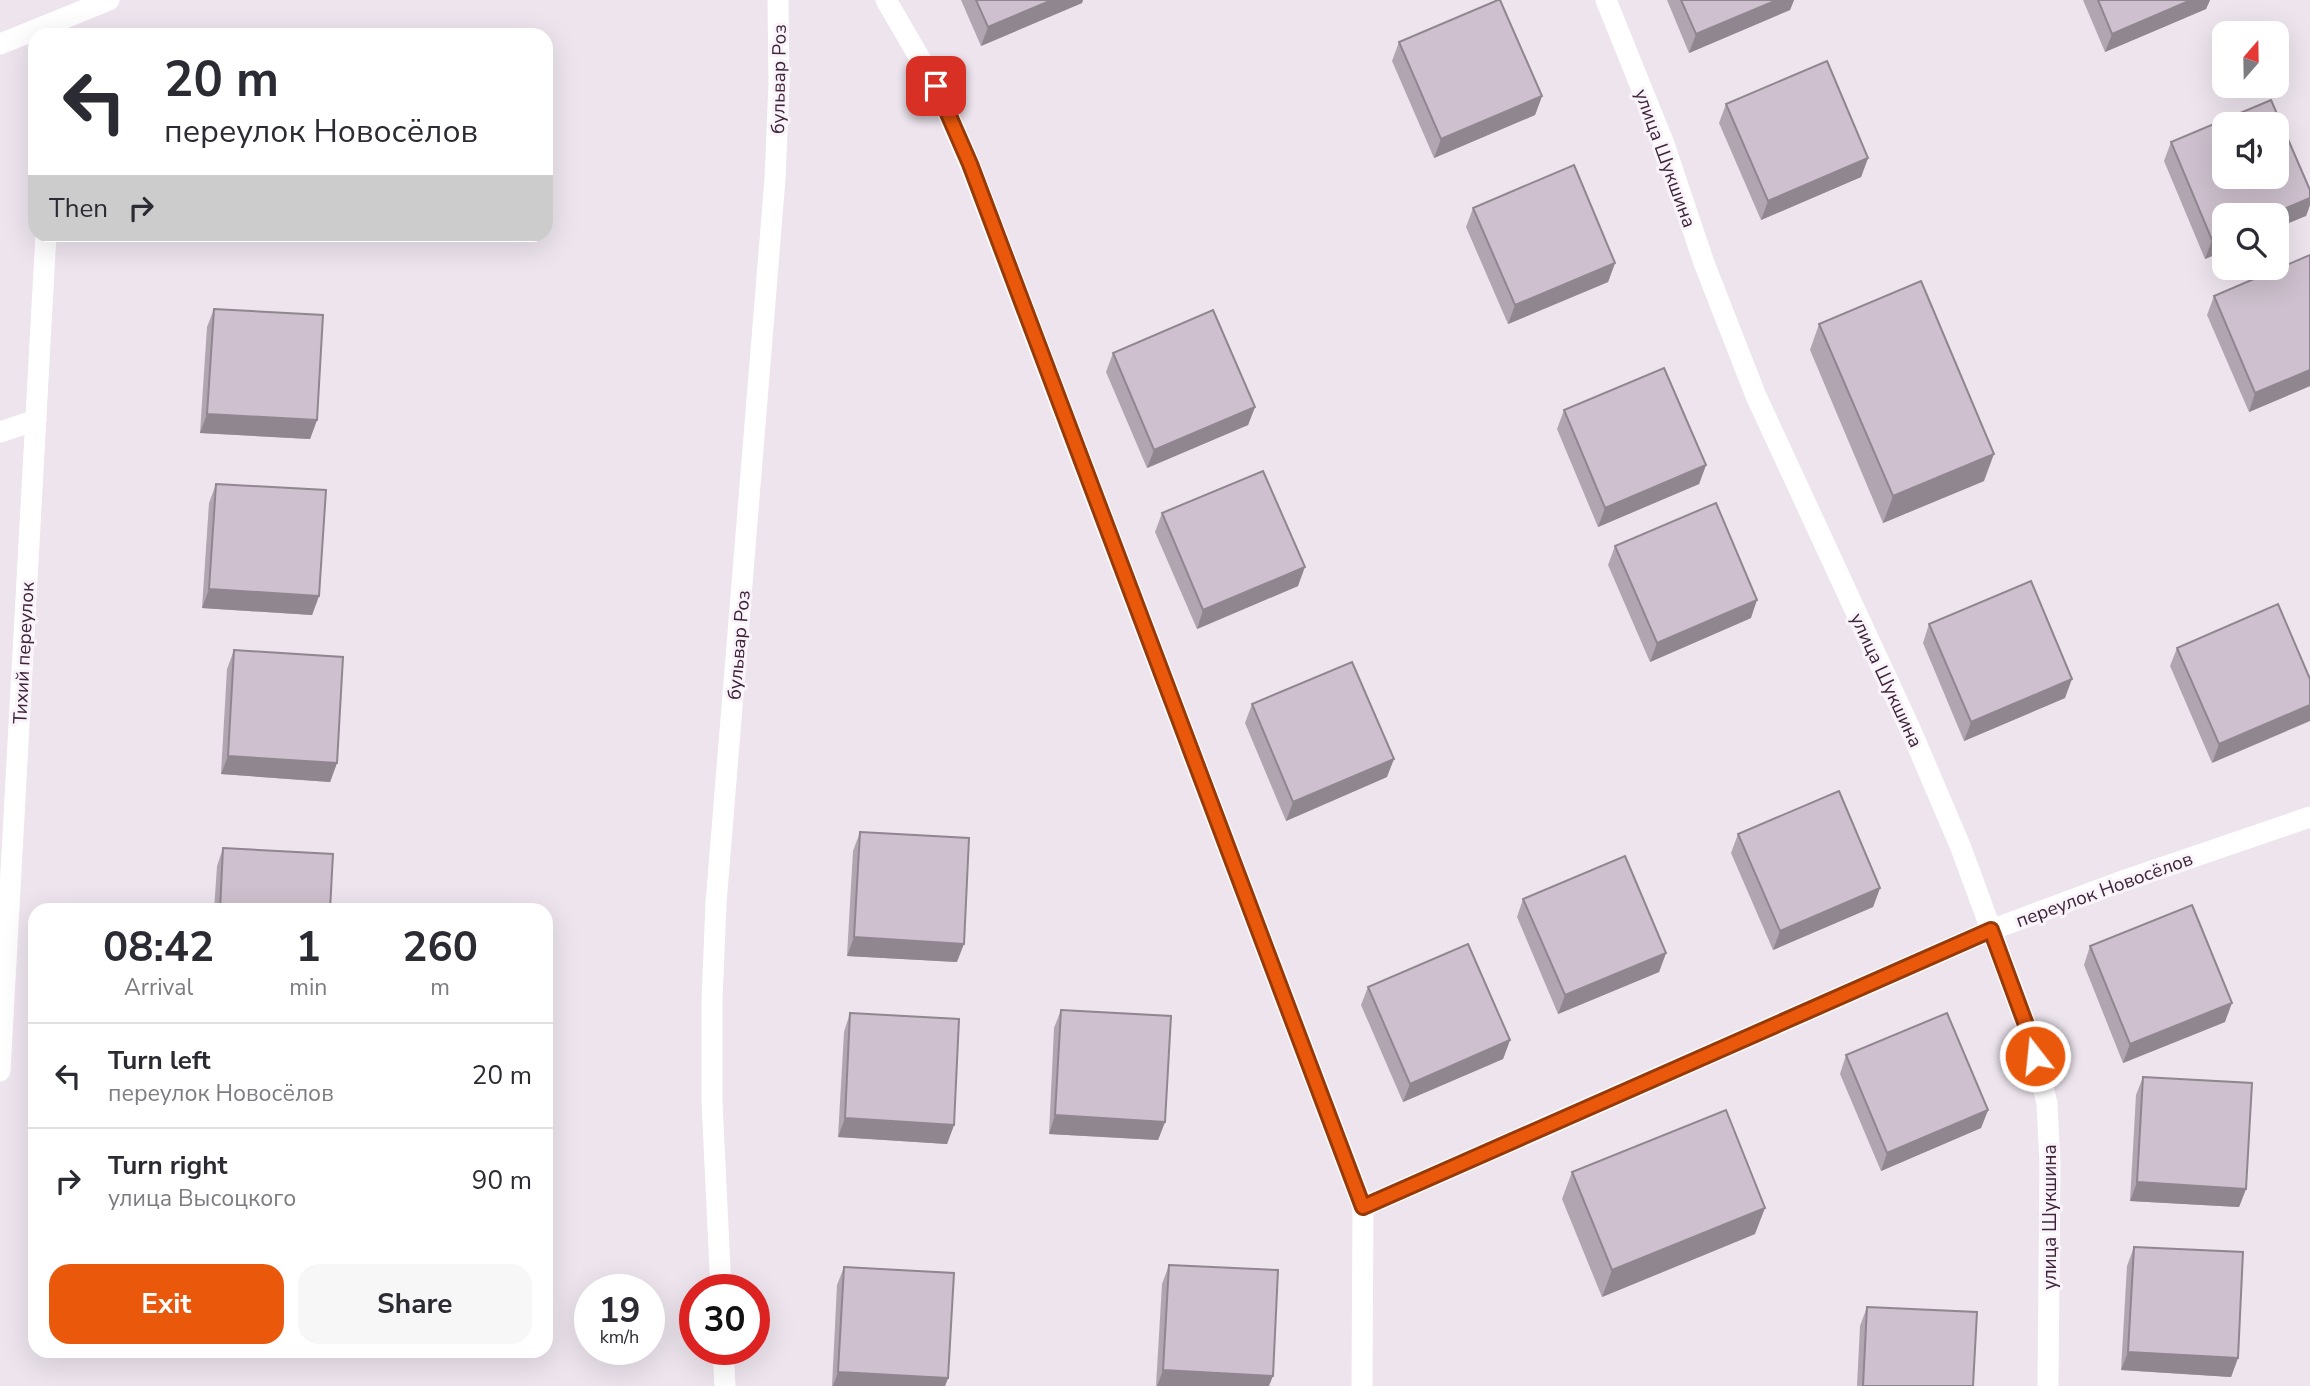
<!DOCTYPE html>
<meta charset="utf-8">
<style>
body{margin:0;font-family:"Nunito Sans",sans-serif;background:#f7f7f7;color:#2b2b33;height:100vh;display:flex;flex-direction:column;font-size:26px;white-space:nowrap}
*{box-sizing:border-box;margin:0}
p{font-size:23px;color:#7c7c81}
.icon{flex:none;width:38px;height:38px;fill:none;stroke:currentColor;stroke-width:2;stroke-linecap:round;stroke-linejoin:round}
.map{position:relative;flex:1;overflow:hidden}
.drawer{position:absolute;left:28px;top:903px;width:525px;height:455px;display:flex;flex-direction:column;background:#fff;border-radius:21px;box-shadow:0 7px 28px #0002}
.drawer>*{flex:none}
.top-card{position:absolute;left:28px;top:28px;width:525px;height:214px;border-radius:21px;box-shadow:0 7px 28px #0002;background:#fff;color:#2b2b33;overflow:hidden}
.needle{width:46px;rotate:20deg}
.controls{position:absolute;left:2212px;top:21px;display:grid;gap:14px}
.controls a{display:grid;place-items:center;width:77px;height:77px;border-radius:14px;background:#fff;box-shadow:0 7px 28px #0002;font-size:35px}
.speed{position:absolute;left:574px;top:1274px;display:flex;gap:14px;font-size:35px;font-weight:700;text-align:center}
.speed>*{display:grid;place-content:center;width:91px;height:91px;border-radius:50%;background:#fff;box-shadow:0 7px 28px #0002;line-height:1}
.speed small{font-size:18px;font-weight:400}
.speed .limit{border:10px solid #d22;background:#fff;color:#111}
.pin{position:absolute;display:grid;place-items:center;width:60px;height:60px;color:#fff;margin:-30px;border-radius:14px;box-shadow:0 4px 10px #0006}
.me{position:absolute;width:77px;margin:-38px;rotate:344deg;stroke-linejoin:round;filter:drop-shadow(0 0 5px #0008)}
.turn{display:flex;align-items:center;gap:24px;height:147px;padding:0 21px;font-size:32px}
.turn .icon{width:91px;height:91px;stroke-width:2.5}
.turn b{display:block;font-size:49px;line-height:60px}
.then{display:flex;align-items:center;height:66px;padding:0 21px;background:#0003;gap:14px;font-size:26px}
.eta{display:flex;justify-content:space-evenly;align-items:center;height:119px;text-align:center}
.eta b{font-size:42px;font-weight:700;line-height:49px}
.button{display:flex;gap:14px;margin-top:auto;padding:14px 21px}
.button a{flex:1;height:80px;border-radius:21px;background:#ea580c;color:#fff;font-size:28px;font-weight:700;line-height:80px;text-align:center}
.button a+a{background:#f7f7f7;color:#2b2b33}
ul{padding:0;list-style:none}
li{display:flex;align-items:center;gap:21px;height:105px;padding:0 21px;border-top:2px solid #e1e1e2}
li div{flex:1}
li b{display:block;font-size:26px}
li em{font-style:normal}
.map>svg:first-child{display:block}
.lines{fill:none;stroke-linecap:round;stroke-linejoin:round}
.lane{stroke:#fff;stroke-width:21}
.street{stroke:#fff;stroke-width:21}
.wall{fill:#b1a5b1}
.shaded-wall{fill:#908690}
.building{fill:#cec0ce;stroke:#908690;stroke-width:2;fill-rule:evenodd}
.route-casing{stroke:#983908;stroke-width:18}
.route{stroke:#ea580c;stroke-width:12}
.labels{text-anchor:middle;stroke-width:6;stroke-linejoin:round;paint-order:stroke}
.street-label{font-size:19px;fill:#3f233a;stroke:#f9f4fa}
</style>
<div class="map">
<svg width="2310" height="1386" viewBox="0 0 2310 1386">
<rect width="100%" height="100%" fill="#ede4ed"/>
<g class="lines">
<polyline class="lane" points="0,432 36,420"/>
<g class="street">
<polyline points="886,0 936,86 970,165 1363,1207 1362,1386"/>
<polyline points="1606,0 1664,144 1704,263 1756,396 1912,733 1961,848 2029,1033 2047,1103 2050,1164 2048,1386"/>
<polyline points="0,44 109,0"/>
<polyline points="0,1071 46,234"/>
<polyline points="1363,1207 1991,930 2117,883 2310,817"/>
<polyline points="721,1290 712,1102 712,1001 716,903 775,179 779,83 778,0"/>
<polyline points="723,1349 725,1386"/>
</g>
</g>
<g class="wall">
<polygon points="961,0 1083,0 1082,3 981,46"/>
<polygon points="1667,0 1794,0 1790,10 1689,53"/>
<polygon points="2083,0 2210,0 2206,9 2105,52"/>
<polygon points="1399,42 1542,96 1535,115 1434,158 1392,61"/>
<polygon points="1726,104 1868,158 1861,177 1761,220 1719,123"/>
<polygon points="2171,142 2310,190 2310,205 2306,216 2224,215 2224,251 2205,259 2164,161"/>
<polygon points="1473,208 1615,263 1608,282 1508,324 1466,227"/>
<polygon points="2310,255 2310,386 2249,412 2207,315 2214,296"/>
<polygon points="214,309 317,420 310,439 200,433 207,327"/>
<polygon points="1819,324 1984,481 1883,523 1810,350"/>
<polygon points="1113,353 1255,407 1248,425 1147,468 1106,372"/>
<polygon points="1564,410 1706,465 1699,484 1598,527 1557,429"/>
<polygon points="216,484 319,596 312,615 202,608 209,503"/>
<polygon points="1162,513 1298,586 1197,629 1155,532"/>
<polygon points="1615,546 1751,618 1650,662 1608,565"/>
<polygon points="2278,604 2212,763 2170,666 2177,648"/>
<polygon points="1929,624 2065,698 1964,741 1923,643"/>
<polygon points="234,650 337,763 330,782 221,774 227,669"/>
<polygon points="1252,704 1387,777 1286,821 1245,723"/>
<polygon points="860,832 957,962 847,956 853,851"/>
<polygon points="1738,834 1880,888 1873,907 1773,950 1731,853"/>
<polygon points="223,848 330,910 214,910 217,866"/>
<polygon points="1523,899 1666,953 1659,972 1558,1014 1517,917"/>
<polygon points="2090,946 2225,1022 2123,1063 2084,965"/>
<polygon points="1368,987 1510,1040 1503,1059 1403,1102 1361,1005"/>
<polygon points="1061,1010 1165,1122 1158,1140 1049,1134 1054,1028"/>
<polygon points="850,1013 954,1125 947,1144 838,1137 844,1032"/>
<polygon points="1846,1055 1988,1110 1981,1128 1881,1171 1840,1074"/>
<polygon points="2143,1077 2246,1189 2239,1207 2130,1201 2136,1095"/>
<polygon points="1572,1172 1755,1234 1602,1297 1562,1199"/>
<polygon points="2134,1247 2238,1358 2231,1377 2121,1370 2127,1266"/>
<polygon points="1169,1265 1269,1386 1156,1386 1162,1284"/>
<polygon points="844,1267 948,1378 945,1386 832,1386 837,1285"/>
<polygon points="1867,1307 1973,1386 1857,1386 1860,1326"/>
</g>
<g class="shaded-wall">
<polygon points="1052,0 1083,0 1082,3 981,46 988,27"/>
<polygon points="1777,0 1794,0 1790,10 1689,53 1696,34"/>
<polygon points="2191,0 2210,0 2206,9 2105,52 2112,34"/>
<polygon points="1542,96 1535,115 1434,158 1441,139"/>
<polygon points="1868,158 1861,177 1761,220 1768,201"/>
<polygon points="2310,198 2310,205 2306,216 2277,228 2277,215 2270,215"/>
<polygon points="2224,235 2224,251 2205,259 2212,240"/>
<polygon points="1615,263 1608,282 1508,324 1515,305"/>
<polygon points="2310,370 2310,386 2249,412 2255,393"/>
<polygon points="1255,407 1248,425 1147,468 1154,450"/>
<polygon points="207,414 317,420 310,439 200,433"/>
<polygon points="1994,454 1984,481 1883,523 1893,496"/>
<polygon points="1706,465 1699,484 1598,527 1605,508"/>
<polygon points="1305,567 1298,586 1197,629 1203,610"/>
<polygon points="209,589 319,596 312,615 202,608"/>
<polygon points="1757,600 1751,618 1650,662 1657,643"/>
<polygon points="2072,679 2065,698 1964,741 1971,722"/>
<polygon points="2310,705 2310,721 2212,763 2219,744"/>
<polygon points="228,756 337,763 330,782 221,774"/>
<polygon points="1394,759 1387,777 1286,821 1293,802"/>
<polygon points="1880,888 1873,907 1773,950 1780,931"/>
<polygon points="854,937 964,944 957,962 847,956"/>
<polygon points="1666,953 1659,972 1558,1014 1565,995"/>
<polygon points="2232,1003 2225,1022 2123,1063 2130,1044"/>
<polygon points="1510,1040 1503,1059 1403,1102 1410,1084"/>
<polygon points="1988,1110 1981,1128 1881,1171 1887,1153"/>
<polygon points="1055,1115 1165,1122 1158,1140 1049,1134"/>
<polygon points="845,1118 954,1125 947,1144 838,1137"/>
<polygon points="2137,1182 2246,1189 2239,1207 2130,1201"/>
<polygon points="1765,1208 1755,1234 1602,1297 1612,1270"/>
<polygon points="254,1351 315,1351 313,1355"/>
<polygon points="2128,1352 2238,1358 2231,1377 2121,1370"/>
<polygon points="1163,1370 1273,1376 1269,1386 1157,1386"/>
<polygon points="838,1372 948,1378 945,1386 833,1386"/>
</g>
<g class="building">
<polygon points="976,0 1052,0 988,27"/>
<polygon points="1498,0 1500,0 1542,96 1441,139 1399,42"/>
<polygon points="1681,0 1777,0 1696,34"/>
<polygon points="2098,0 2191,0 2112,34"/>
<polygon points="1827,61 1868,158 1768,201 1726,104"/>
<path d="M2271,100L2310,190V198L2270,215H2224V235L2212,240L2171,142ZM2224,124H2277V177H2224Z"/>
<polygon points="1574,165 1615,263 1515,305 1473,208"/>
<polygon points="2310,255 2310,370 2255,393 2214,296"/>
<polygon points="1921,281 1994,454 1893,496 1819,324"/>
<polygon points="214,309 323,315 317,420 207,414"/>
<polygon points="1213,310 1255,407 1154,450 1113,353"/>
<polygon points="1664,368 1706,465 1605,508 1564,410"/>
<polygon points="1263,471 1305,567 1203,610 1162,513"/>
<polygon points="216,484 326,490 319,596 209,589"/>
<polygon points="1716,503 1757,600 1657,643 1615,546"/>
<polygon points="2031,581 2072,679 1971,722 1929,624"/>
<polygon points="2278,604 2310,679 2310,705 2219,744 2177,648"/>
<polygon points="234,650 343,657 337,763 228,756"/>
<polygon points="1352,662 1394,759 1293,802 1252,704"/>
<polygon points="1839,791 1880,888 1780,931 1738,834"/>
<polygon points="860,832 969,838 964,944 854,937"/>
<polygon points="223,848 333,854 330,910 220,910"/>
<polygon points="1625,856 1666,953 1565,995 1523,899"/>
<polygon points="2192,905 2232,1003 2130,1044 2090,946"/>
<polygon points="1468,944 1510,1040 1410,1084 1368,987"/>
<polygon points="1061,1010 1171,1016 1165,1122 1055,1115"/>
<polygon points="850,1013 959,1019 954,1125 845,1118"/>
<polygon points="1947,1013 1988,1110 1887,1153 1846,1055"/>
<polygon points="2143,1077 2252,1083 2246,1189 2137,1182"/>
<polygon points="1726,1110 1765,1208 1612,1270 1572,1172"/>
<polygon points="2134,1247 2243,1252 2238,1358 2128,1352"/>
<polygon points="1169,1265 1278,1270 1273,1376 1163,1370"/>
<polygon points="844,1267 954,1273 948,1378 838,1372"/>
<polygon points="1867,1307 1977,1312 1973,1386 1863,1386"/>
</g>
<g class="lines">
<defs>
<polyline id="route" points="936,86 970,164 1363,1207 1991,930 2029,1033 2035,1056"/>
</defs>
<use href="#route" class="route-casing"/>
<use href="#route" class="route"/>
</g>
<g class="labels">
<g class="street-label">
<text transform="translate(778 79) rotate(-89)" y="7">бульвар Роз</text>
<text transform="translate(1666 158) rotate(70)" y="7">улица Шукшина</text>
<text transform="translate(738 645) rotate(-85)" y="7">бульвар Роз</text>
<text transform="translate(23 653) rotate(-87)" y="7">Тихий переулок</text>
<text transform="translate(1887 680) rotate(65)" y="7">улица Шукшина</text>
<text transform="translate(2104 889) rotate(-20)" y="7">переулок Новосёлов</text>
<text transform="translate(2049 1217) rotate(-90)" y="7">улица Шукшина</text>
</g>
</g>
</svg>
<div class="controls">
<a><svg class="needle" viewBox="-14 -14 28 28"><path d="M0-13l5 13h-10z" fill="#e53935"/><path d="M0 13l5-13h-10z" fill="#7c7c81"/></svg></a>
<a><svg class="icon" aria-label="sound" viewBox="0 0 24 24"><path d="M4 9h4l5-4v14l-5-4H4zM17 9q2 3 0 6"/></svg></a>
<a><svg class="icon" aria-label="search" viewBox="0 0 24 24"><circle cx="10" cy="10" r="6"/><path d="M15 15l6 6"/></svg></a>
</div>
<div class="speed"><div>19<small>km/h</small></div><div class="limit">30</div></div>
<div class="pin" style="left:936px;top:86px;background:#d93025"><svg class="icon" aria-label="arrive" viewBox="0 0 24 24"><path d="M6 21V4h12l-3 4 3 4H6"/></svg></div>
<svg class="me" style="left:2035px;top:1056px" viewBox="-20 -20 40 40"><circle r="17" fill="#ea580c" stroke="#fff" stroke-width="3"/><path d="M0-11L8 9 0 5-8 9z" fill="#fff"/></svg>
<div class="top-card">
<div class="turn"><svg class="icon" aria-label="left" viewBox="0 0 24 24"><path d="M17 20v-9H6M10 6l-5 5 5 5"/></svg><div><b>20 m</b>переулок Новосёлов</div></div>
<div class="then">Then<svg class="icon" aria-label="right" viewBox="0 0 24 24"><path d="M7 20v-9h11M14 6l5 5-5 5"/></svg></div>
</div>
<section class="drawer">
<div class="eta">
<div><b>08:42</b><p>Arrival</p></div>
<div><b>1</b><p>min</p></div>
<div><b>260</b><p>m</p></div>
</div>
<ul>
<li><svg class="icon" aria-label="left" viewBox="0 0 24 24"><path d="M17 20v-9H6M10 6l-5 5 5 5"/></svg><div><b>Turn left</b><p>переулок Новосёлов</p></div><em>20 m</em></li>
<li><svg class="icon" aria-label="right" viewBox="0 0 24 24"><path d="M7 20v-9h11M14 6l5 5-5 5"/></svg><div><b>Turn right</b><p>улица Высоцкого</p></div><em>90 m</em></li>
</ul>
<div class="button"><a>Exit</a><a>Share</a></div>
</section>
</div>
